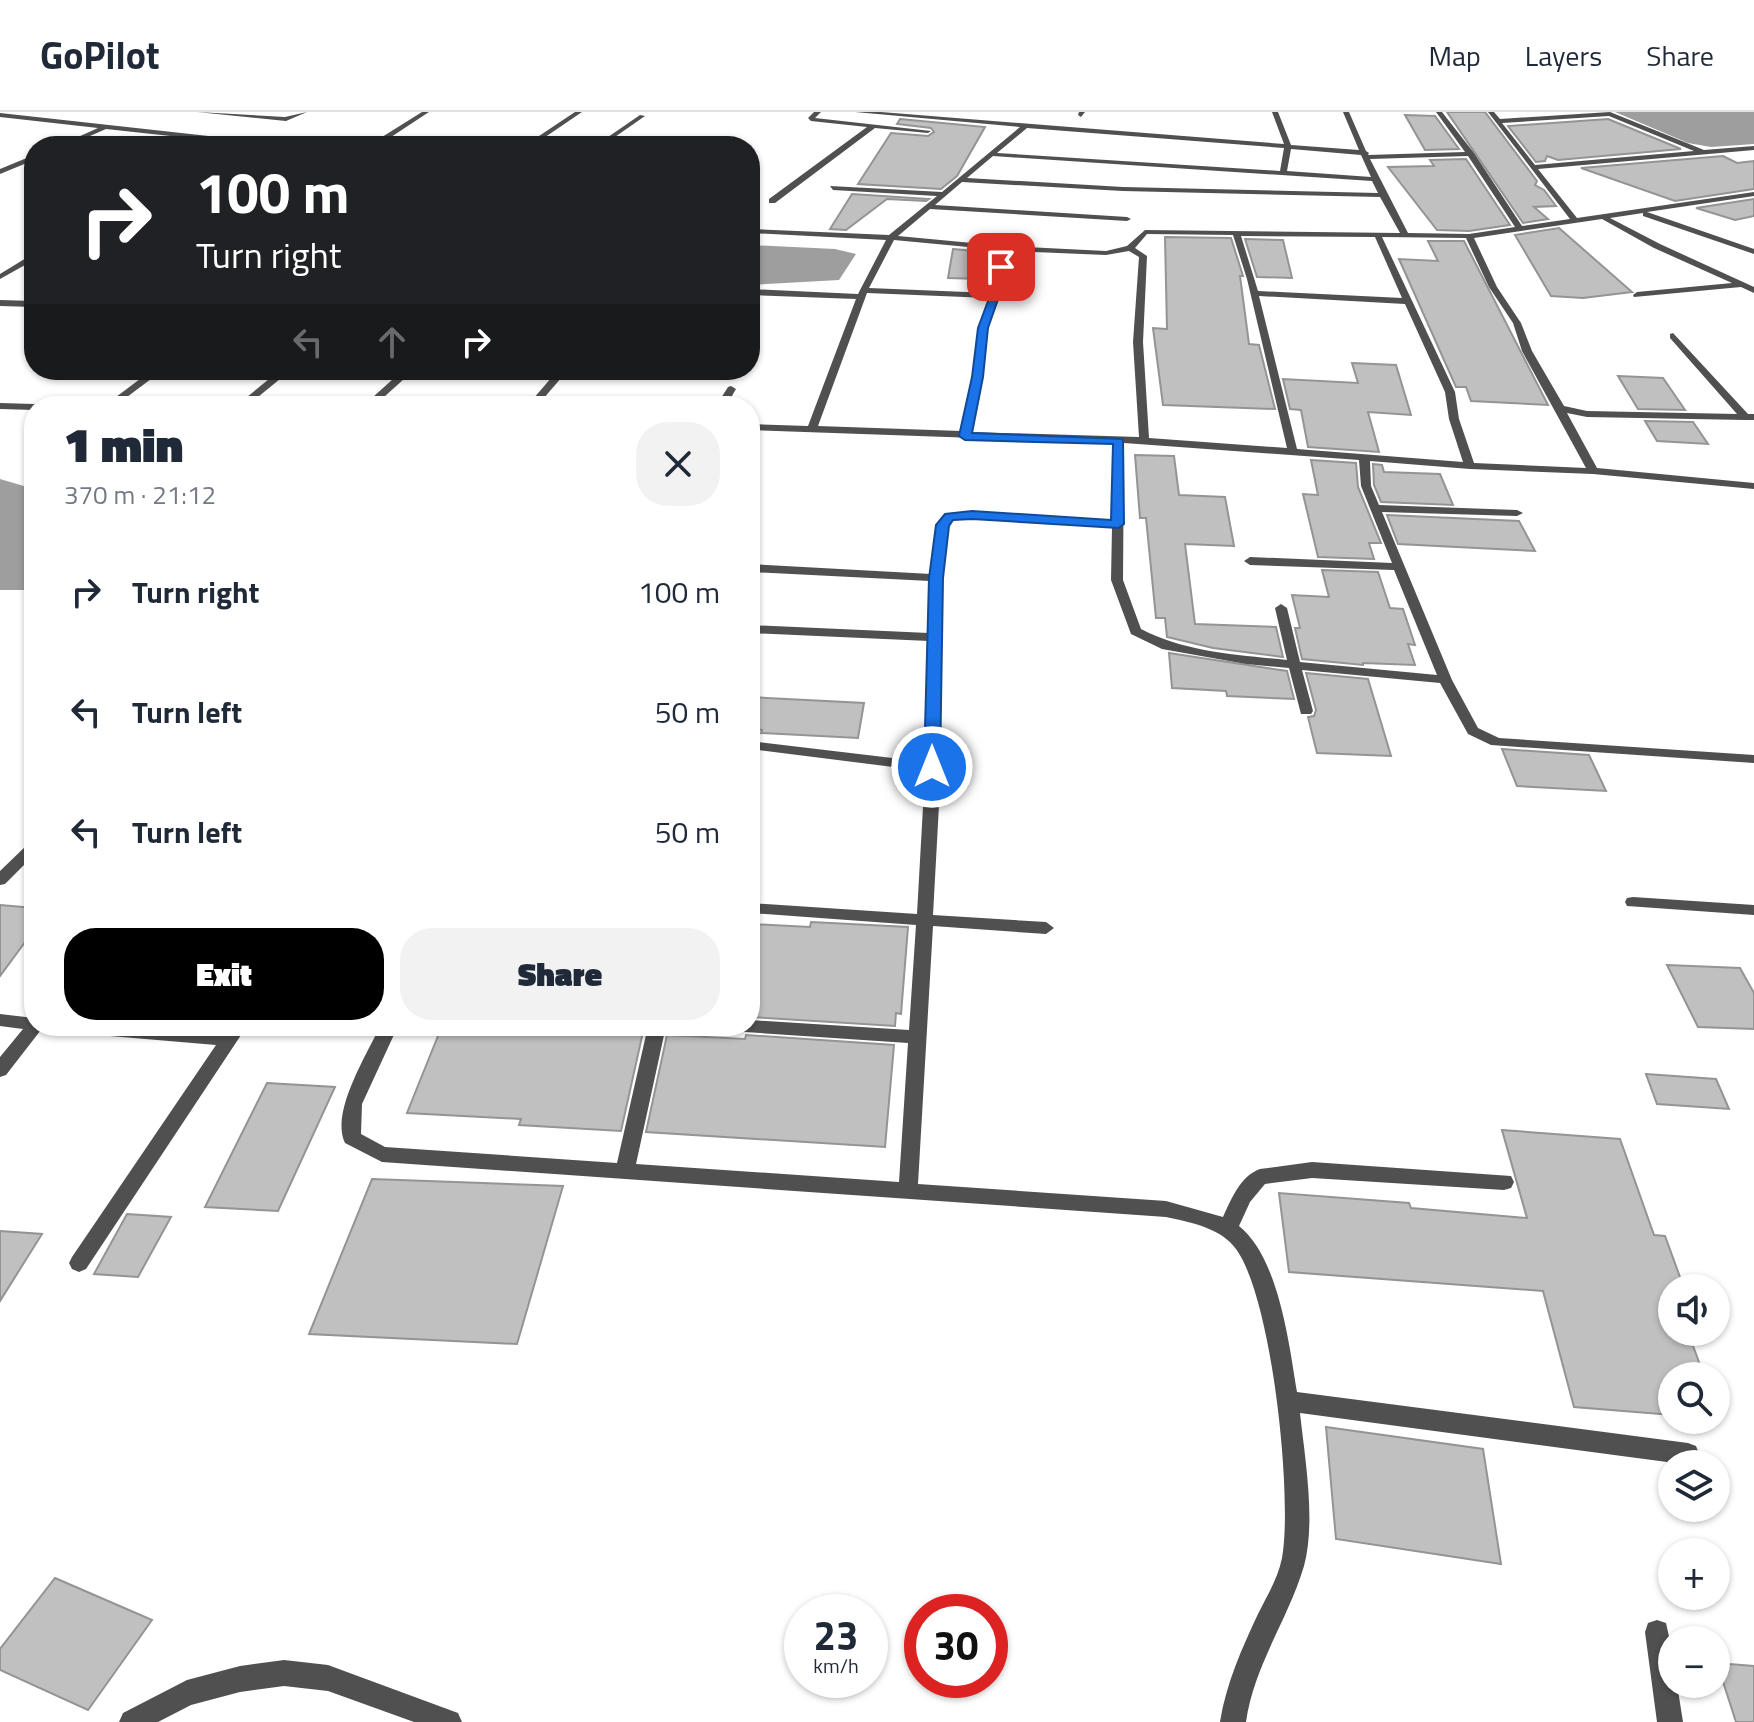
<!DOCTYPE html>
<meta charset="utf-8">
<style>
body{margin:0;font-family:"Titillium Web",sans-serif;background:#f2f2f3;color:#1f2937;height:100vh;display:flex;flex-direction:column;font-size:30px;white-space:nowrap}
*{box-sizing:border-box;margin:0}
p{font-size:26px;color:#747a83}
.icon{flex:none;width:44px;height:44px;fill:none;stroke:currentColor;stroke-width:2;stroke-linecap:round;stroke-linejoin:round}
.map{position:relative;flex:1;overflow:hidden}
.drawer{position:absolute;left:24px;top:284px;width:736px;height:640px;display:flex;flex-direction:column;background:#fff;border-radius:32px;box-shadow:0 2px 6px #0004}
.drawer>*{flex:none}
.banner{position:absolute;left:24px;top:24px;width:736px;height:244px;border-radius:32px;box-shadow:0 2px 6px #0004;background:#202124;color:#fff;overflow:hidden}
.tools{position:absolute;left:1658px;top:1162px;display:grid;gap:16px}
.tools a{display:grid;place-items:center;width:72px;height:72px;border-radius:50%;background:#fff;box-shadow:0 2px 6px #0004;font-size:40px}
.speed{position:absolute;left:784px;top:1482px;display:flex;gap:16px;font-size:40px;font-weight:700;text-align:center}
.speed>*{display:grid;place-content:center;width:104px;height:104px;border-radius:50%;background:#fff;box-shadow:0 2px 6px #0004;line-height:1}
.speed small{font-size:20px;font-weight:400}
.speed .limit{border:12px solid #d22;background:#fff;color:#111}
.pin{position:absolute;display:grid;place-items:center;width:68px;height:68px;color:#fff;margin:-34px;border-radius:16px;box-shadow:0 4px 12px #0006}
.me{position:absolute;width:88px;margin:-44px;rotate:0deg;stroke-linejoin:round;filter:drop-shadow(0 0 6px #0008)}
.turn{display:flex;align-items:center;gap:28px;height:168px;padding:0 40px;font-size:36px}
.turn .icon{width:104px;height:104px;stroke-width:2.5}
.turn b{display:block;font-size:56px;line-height:68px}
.lanes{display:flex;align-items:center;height:76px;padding:0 40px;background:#0003;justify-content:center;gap:40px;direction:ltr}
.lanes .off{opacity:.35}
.round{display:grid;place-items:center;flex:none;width:84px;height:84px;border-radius:32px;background:#f2f2f3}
.head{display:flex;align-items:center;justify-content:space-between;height:136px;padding:0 40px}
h1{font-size:48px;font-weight:800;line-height:60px}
.cta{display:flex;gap:16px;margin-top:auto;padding:16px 40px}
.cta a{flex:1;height:92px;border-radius:32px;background:#000;color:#fff;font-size:32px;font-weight:800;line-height:92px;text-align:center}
.cta a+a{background:#f2f2f3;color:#1f2937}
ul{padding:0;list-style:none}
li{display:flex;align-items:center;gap:24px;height:120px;padding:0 40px}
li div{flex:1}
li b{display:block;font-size:30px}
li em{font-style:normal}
header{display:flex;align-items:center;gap:48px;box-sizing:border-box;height:112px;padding:0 40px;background:#fff;border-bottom:2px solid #e0e1e3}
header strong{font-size:38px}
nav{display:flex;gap:44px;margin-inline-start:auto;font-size:28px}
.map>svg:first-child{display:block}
.water{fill:#9e9e9e}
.building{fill:#c0c0c0;stroke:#949494;stroke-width:2}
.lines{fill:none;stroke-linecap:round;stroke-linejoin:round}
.minor{fill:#505050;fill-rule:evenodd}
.route{fill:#1a73e8;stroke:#114b97;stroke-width:2}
</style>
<header>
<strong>GoPilot</strong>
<nav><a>Map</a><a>Layers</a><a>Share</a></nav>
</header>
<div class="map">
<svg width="1754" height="1610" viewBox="0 0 1754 1610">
<rect width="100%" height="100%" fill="#fff"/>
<g class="water">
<polygon points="1615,0 1754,0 1754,32 1711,35 1688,31"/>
<polygon points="750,133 835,137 856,142 839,168 750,173"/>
<polygon points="0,367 34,377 34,478 0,478"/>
</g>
<g class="building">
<polygon points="1447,0 1485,0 1537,69 1535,73 1544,78 1556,94 1534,95 1548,107 1523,111"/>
<polygon points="1405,3 1435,4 1459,37 1425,38"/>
<polygon points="900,7 985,15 957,64 941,77 858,72 891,21 928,24 934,20 931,16 897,12"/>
<polygon points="1608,7 1681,37 1558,48 1547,44 1545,49 1536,50 1508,14"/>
<polygon points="1723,44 1737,51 1754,49 1754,77 1675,89 1581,56"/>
<polygon points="1466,47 1510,113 1469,119 1437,118 1388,55 1434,54 1430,48"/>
<polygon points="852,82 929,87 926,89 887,87 846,118 830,117"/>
<polygon points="1754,87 1754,104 1735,108 1696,96"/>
<polygon points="1559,116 1632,180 1583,186 1551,184 1515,123"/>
<polygon points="1165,125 1231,126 1243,164 1240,164 1249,232 1259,233 1275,297 1163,293 1153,216 1167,217"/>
<polygon points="1245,127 1283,128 1292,166 1257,165"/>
<polygon points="1428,129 1464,129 1548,293 1471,289 1466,275 1456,275 1399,147 1438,149"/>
<polygon points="953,137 986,140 982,167 948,166"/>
<polygon points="1352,251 1396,253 1411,303 1368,300 1379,340 1308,335 1301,298 1290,297 1283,267 1358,271"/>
<polygon points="1618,264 1663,266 1685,298 1638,297"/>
<polygon points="1645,309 1693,310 1708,332 1657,329"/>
<polygon points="1135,343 1174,344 1179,383 1225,385 1234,434 1185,432 1195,512 1276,515 1283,545 1213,536 1167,525 1165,506 1156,506 1146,406 1140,406"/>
<polygon points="1311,348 1356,351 1358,375 1381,431 1369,431 1374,447 1318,445 1303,382 1318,383"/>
<polygon points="1373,352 1382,353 1384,360 1440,362 1453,393 1381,390 1374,373"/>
<polygon points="1387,403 1519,409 1535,439 1398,432"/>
<polygon points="1322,458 1378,460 1390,496 1403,497 1415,533 1408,532 1415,553 1363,551 1363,553 1302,547 1295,516 1300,516 1292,483 1329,485"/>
<polygon points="1169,541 1287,559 1294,587 1227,584 1226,579 1172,576"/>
<polygon points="1306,561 1368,567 1391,644 1317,641 1308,605 1314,604 1316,598"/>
<polygon points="750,585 864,591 858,626 761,621 762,618 750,617"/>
<polygon points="1502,637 1589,643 1606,679 1517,674"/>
<polygon points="0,793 34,796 34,818 0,864"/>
<polygon points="811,810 908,815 901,902 896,901 895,914 750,905 750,812 810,815"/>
<polygon points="1667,853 1740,856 1754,881 1754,917 1698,915"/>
<polygon points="442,914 531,914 643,920 621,1019 519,1013 521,1007 407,1001"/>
<polygon points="667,923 745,927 746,923 894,933 885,1035 646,1020"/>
<polygon points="1646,962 1716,967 1729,997 1657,992"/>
<polygon points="267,971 335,975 278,1099 205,1095"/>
<polygon points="1502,1018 1620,1027 1654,1123 1665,1124 1684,1176 1672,1176 1672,1220 1688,1220 1704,1264 1672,1264 1672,1303 1574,1295 1543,1179 1289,1160 1279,1081 1409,1091 1411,1096 1527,1106"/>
<polygon points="372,1067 563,1074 517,1232 309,1222"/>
<polygon points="127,1102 171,1105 138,1165 94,1162"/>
<polygon points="0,1119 42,1122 0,1189"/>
<polygon points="1326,1315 1483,1337 1501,1452 1336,1427"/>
<polygon points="55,1466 152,1508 88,1598 0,1558 0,1537"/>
<polygon points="1717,1551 1754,1554 1754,1610 1736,1610"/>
</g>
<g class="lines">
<g class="minor">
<polygon points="197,0 285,5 307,0 286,9"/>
<polygon points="422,0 429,0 388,27 389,29 412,34 384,32 382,25"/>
<polygon points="575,0 582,0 532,34 524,34"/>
<polygon points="814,0 821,0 815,6 931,19 928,21 875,16 775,91 769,91 769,87 867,15 811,9 808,6"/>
<path d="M855,0H881L1284,32L1272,0H1278L1291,33L1359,38L1343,0H1349L1366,39L1369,41L1368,43L1465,40L1436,0H1442L1474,41L1522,114L1570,107L1488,0H1494L1500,7L1610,0L1704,38L1754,34V38L1538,57L1577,106L1754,80V84L1647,100L1754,137V142L1643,104V101L1610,106L1660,132L1754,175V181L1741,175L1634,185L1633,183L1637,180L1732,171L1654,136L1602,107L1474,126L1497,175L1521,211L1532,239L1564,294L1587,299L1737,302L1670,226V222L1673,221L1748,302H1754V308H1745L1587,305L1567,301L1597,356L1754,371V377L1593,362L1470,357L1370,349L1371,374L1379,393L1517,398L1523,401L1517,404L1382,400L1452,568L1478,616L1499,626L1754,643V651L1491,633L1468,622L1440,571L1302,558L1313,599L1311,602H1301L1289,556L1246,552L1162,537L1131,522L1111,468L1112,415L972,406L952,408L948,414L942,466L939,693L933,803L1046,810L1054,816L1046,822L933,814L918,1072L1166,1089L1223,1105C1231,1088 1240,1064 1260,1057L1312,1050L1511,1064L1514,1070L1511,1076L1504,1078L1312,1066L1265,1072L1250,1090L1239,1114C1279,1146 1289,1232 1297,1280L1688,1331L1696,1334L1699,1342L1696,1350L1682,1352L1300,1301C1305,1347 1316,1410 1304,1454C1288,1508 1254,1553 1246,1610H1220C1226,1572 1242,1536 1258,1502C1267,1484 1278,1466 1282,1446C1293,1385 1272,1186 1236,1137C1221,1116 1190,1110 1166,1105L382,1050L345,1031C330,1000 367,943 380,914H398L362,992L361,1022L385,1035L617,1051L648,914H666L636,1052L899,1070L908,931L745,920L739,919L736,914H750V908L909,918L916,813L750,801V791L917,802L925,659L750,637V629L926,650L929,529L750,521V513L929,521L930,469L750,460V452L931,462L936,413L945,403L972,400L1112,408L1114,331L750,318V312L808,314L856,187L750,183V177L858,182L886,128L750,121V117L889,123L937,84L833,78L830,74L942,80L1020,15ZM1609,4L1694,39L1535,53L1502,11ZM1027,16L1284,36L1280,59L997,41ZM1291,37L1361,43L1371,65L1287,59ZM993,44L1372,69L1378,81L1123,75L967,66ZM1468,44L1515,115L1469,122L1408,121L1370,47ZM962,70L1123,79L1380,85L1400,121L1145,118L1127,134L1106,139L1004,134L898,124L930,97L1127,109L1131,107L1127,105L935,93ZM1147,122L1233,123L1247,167L1287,336L1149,326L1143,230L1147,144L1135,136ZM1241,124L1375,125L1402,186L1258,179ZM1382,125L1466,126L1489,175L1513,211L1522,239L1586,356L1474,351L1459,307L1455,280ZM894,128L1000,138L991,181L869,176ZM1008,139L1106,143L1129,139L1139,145L1133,230L1139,325L971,320L983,265L987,216L1002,173ZM867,181L989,186L979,216L973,265L961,319L818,314ZM1259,184L1405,192L1445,280L1449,307L1463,350L1297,337ZM1124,331L1359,348L1361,374L1392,451L1250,445L1244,449L1250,453L1394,458L1437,563L1300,550L1287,496L1281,492L1275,496L1287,548C1238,543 1185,540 1141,517L1123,468Z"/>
<polygon points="1079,0 1085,0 1081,5 1078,3"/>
<polygon points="0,1 281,32 284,34 263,34 106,17 67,34 58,34 98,16 0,5"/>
<polygon points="640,3 645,4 602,34 595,34"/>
<polygon points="34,43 34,48 0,62 0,57"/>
<polygon points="31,143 34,143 34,148 0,167 0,162"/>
<polygon points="0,188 34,189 34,195 0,194"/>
<polygon points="152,258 163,258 115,294 104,294"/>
<polygon points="280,258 291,258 247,294 236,294"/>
<polygon points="403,258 414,258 374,294 363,294"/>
<polygon points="558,258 568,258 537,294 527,294"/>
<polygon points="731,274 736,277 726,294 716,294 728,275"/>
<polygon points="0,291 34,292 38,294 34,294 34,298 0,297"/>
<polygon points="34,729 34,743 5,772 0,773 0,759 29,731"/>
<polygon points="1633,785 1754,793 1754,803 1627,794 1625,790 1627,786"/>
<polygon points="0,902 34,906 34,914 44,914 6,963 0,965 0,945 23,917 0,914"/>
<polygon points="54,914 140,914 224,921 229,914 247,914 86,1157 79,1160 72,1157 69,1151 72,1145 216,933 63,920 57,919"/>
<polygon points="1657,1508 1666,1511 1672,1538 1672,1572 1677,1572 1683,1610 1657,1610 1645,1520 1648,1511"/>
<polygon points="284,1548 328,1553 458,1601 462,1610 414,1610 328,1579 284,1574 240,1580 191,1593 158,1610 119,1610 123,1601 187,1568 240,1554"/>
</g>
</g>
<polygon class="route" points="1001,152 1006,155 1003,173 988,216 983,265 972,321 1123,327 1124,412 1118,416 972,407 953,408 949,414 943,466 940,655 932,659 924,655 929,466 936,413 945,402 972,399 1111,408 1113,332 965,328 959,324 972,265 978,216 994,173 997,155"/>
</svg>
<div class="tools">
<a><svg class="icon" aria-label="sound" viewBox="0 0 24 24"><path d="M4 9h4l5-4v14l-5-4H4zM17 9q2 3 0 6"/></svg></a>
<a><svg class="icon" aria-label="search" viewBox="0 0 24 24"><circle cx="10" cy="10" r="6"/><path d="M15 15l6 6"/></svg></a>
<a><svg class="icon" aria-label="layers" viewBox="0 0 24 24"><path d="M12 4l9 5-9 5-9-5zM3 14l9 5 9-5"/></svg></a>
<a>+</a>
<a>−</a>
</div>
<div class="speed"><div>23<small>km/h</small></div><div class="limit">30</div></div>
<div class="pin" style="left:1001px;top:155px;background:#d93025"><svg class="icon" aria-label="arrive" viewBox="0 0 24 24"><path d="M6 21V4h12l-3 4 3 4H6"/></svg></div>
<svg class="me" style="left:932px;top:655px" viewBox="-20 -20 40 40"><circle r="17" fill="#1a73e8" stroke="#fff" stroke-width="3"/><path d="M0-11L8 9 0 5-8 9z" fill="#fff"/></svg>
<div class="banner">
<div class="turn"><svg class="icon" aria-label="right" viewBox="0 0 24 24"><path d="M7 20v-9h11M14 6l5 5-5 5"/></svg><div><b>100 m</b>Turn right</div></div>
<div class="lanes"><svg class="icon off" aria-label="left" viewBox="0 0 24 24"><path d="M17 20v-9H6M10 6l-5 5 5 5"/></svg><svg class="icon off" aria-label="ahead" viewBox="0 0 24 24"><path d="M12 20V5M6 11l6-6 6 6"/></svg><svg class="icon" aria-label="right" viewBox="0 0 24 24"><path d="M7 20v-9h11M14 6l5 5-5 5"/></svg></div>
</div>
<section class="drawer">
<div class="head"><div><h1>1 min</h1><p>370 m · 21:12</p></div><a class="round"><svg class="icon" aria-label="close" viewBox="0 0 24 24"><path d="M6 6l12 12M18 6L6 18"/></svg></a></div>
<ul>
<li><svg class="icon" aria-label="right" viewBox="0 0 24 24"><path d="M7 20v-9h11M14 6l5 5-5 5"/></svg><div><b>Turn right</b></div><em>100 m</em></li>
<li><svg class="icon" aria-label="left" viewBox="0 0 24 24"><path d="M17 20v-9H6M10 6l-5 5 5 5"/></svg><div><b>Turn left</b></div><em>50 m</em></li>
<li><svg class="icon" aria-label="left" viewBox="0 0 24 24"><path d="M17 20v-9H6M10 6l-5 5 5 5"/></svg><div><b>Turn left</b></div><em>50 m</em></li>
</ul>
<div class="cta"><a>Exit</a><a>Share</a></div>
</section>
</div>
